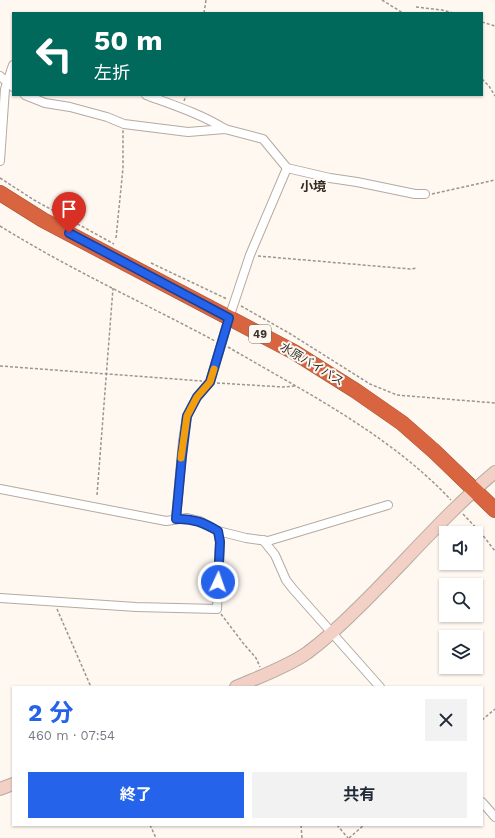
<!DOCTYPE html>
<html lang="ja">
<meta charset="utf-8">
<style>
body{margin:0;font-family:"Work Sans","Noto Sans JP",sans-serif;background:#f2f2f3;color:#1f2937;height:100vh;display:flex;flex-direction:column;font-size:15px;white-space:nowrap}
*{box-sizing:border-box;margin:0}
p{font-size:13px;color:#747a83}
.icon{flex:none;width:22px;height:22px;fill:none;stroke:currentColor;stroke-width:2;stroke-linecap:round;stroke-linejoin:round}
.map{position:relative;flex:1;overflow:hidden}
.panel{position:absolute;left:12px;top:686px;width:471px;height:140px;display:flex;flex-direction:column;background:#fff;border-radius:0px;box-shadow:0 1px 3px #0004}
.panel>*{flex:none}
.banner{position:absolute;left:12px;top:12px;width:471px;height:84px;border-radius:0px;box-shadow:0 1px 3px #0004;background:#00695c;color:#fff;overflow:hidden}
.fabs{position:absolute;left:439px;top:526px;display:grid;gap:8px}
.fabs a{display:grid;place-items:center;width:44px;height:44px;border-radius:0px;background:#fff;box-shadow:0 1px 3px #0004;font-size:20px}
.pin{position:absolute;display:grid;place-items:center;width:34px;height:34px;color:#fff;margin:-41px -17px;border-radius:50% 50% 50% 0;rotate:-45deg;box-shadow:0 0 4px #0007}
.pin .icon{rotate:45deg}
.me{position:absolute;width:44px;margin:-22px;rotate:3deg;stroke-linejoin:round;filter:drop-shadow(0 0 3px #0008)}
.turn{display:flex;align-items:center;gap:14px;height:84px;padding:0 16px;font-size:18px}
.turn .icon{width:52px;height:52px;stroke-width:2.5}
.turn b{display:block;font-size:28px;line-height:34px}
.round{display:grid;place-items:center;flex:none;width:42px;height:42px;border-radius:0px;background:#f2f2f3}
.summary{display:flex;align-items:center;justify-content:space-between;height:68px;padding:0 16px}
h1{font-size:24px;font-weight:700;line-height:30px;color:#2563eb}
.primary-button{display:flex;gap:8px;margin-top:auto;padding:8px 16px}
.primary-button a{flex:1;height:46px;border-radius:0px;background:#2563eb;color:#fff;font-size:16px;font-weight:700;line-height:46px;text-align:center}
.primary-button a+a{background:#f2f2f3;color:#1f2937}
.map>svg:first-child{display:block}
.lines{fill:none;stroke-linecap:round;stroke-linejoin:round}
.street-casing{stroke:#b5aaa0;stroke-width:10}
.secondary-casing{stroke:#b5aaa0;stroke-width:14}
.highway-casing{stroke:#a0533a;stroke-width:16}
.path{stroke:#9a958f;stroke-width:1.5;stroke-dasharray:3 2;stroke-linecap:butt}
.street{stroke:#fff;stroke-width:8}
.secondary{stroke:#f3d0c6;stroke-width:12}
.highway{stroke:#d86440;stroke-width:15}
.route-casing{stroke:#184099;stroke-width:10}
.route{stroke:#2563eb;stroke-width:7}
.slow{stroke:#f59e0b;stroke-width:7}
.labels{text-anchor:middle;stroke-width:4;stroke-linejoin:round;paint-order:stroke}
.shield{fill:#fef8f1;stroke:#746f6a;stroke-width:1}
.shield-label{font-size:11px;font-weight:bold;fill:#393430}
.street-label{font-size:12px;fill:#393430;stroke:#fef8f1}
.neighbourhood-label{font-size:13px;font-weight:bold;fill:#332b22;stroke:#fef8f1}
</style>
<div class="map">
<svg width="495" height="838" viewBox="0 0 495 838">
<rect width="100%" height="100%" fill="#fef8f1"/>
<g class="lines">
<defs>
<g id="street">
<polyline points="0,76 13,87"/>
<polyline points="25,95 45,103 70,107 107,117 124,124 188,132 225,129 263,139 287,168 330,178 357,182 415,194 425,194"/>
<path d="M146,95C173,105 201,114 225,129"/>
<polyline points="0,161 5,89 13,65"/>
<polyline points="0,489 166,521 187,518 200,521 218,531 246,538 268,541 388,505"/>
<polyline points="176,519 183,441 187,416 197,397 210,382 229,318 250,255 287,168"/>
<polyline points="263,540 275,555 286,580 293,589 380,687"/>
<polyline points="0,598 136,607 217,609 220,542 218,531"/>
<polyline points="482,802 495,817"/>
</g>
<g id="secondary">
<path d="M236,687C259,677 287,667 307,653C326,639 343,623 359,607C405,562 446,513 495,472"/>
<polyline points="0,789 13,784"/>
</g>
<polyline id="highway" points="0,193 43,220 294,352 356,391 402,423 435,452 495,510"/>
</defs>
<use href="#street" class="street-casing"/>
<use href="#secondary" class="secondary-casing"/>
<use href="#highway" class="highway-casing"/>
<g class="path">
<polyline points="382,0 403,13"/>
<polyline points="416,7 442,10 453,13"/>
<polyline points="204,13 206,0"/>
<polyline points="482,22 495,26"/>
<polyline points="482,79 489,86 495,96"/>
<polyline points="184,101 186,95"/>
<polyline points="0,178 34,200 114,244"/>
<polyline points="432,194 495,180"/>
<path d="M0,226C69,269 144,303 215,341"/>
<polyline points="116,238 123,168 123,130"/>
<polyline points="258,256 410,269 417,268"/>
<polyline points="151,263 227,299"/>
<polyline points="241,306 289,333 370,384 397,395 495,403"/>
<path d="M228,347C305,392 389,434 451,500"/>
<polyline points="0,366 202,381"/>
<polyline points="217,383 283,387 295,386"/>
<polyline points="97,495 113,288"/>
<polyline points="463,514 481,533 495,551"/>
<polyline points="57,609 91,687"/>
<polyline points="221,614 243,643 256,658 260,667"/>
<polyline points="482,720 495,709"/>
<polyline points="150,825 156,838"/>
<polyline points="301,825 302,838"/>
<polyline points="337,825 348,838"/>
<polyline points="349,838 364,825"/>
</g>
<use href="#street" class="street"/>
<use href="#secondary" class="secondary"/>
<use href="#highway" class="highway"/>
</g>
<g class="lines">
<defs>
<path id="route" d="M69,233L229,318L210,382L197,397L187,416L182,456L176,519C193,518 204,523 218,531L220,542L218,582"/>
</defs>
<use href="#route" class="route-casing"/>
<use href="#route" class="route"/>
<polyline class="slow" points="181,458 187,416 197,397 210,382 214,369"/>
</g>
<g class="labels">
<rect class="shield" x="249" y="325" width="22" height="18" rx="3"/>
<g class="shield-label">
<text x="260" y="338">49</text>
</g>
<g class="street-label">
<text transform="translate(312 364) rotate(31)" y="4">水原バイパス</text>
</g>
<g class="neighbourhood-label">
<text x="313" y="191">小境</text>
</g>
</g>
</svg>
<div class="fabs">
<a><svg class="icon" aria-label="sound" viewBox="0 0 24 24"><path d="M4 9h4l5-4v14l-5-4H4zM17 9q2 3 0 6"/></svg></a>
<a><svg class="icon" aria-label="search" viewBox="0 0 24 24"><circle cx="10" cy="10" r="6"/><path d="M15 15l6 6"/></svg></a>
<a><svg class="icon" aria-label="layers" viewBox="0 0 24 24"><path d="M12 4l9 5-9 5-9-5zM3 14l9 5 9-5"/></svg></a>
</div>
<div class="pin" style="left:69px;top:233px;background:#d93025"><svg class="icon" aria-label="arrive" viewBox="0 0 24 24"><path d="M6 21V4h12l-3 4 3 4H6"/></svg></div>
<svg class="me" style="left:218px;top:582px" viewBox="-20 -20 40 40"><circle r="17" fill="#2563eb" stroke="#fff" stroke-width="3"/><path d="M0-11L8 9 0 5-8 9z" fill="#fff"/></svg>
<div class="banner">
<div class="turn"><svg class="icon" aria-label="left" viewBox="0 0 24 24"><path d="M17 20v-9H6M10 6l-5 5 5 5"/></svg><div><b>50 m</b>左折</div></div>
</div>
<section class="panel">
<div class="summary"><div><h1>2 分</h1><p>460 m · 07:54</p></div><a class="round"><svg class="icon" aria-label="close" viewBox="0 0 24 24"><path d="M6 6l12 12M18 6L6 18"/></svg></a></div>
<div class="primary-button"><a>終了</a><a>共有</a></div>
</section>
</div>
